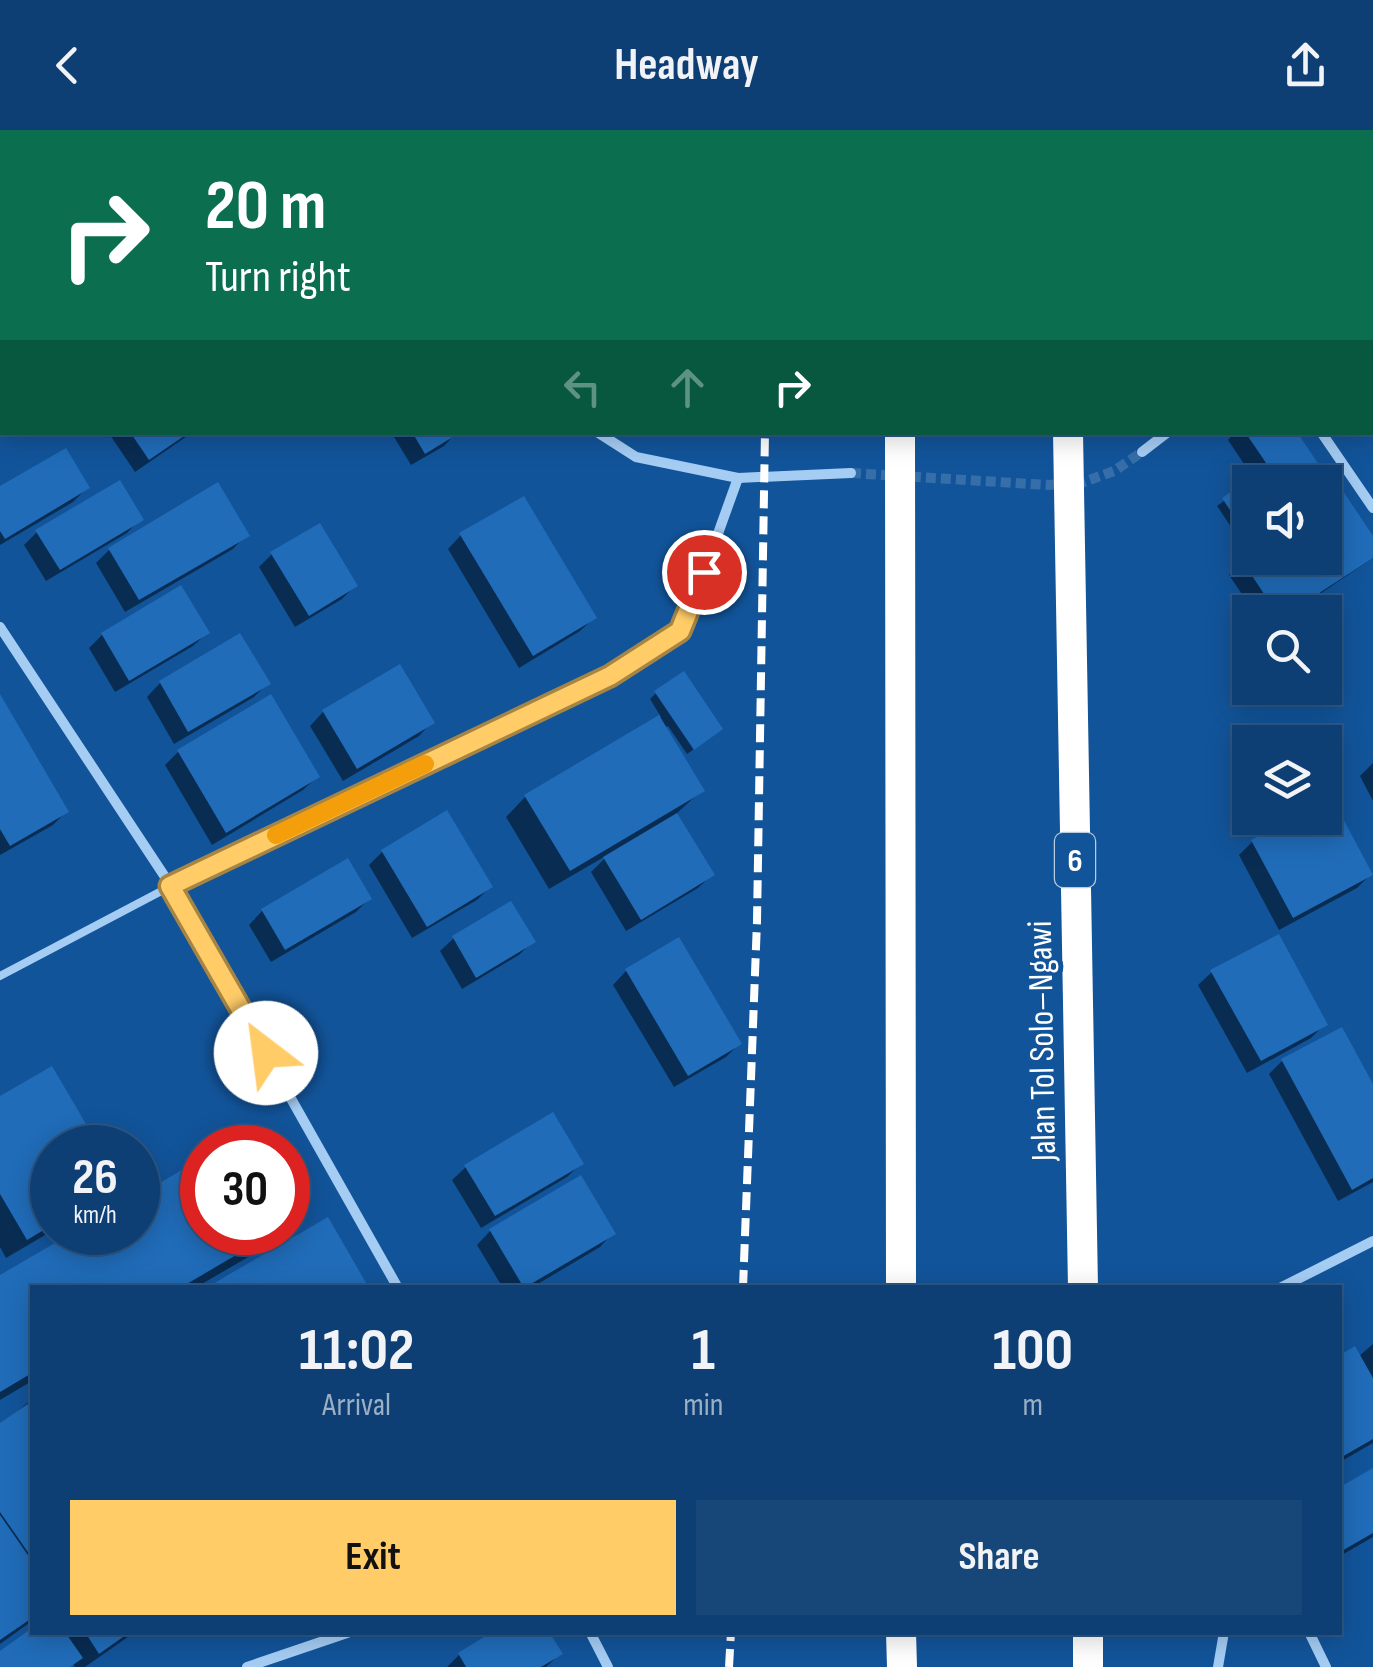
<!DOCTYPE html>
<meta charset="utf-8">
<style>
body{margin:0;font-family:"Sofia Sans Condensed",sans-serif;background:#174679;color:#f1f3f6;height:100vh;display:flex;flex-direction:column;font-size:38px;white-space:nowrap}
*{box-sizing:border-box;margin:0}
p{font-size:32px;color:#9bafc5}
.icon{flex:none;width:55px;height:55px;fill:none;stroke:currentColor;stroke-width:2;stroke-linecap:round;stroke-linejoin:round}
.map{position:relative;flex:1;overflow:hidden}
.sheet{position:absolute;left:30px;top:1155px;width:1312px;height:350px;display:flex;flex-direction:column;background:#0e3f74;border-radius:0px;box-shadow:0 5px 25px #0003,0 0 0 2px #2e5886}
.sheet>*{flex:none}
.top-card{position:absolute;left:0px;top:0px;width:1375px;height:305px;box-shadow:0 5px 25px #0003,0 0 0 2px #2e5886;background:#0b6e4f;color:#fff;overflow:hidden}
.tools{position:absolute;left:1232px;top:335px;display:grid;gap:20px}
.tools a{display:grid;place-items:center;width:110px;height:110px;border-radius:0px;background:#0e3f74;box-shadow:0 5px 25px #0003,0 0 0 2px #2e5886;font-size:50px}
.speed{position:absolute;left:30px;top:995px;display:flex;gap:20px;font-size:50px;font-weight:700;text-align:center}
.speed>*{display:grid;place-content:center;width:130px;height:130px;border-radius:50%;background:#0e3f74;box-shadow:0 5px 25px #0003,0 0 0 2px #2e5886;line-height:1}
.speed small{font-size:25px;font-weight:400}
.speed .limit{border:15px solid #d22;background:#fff;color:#111}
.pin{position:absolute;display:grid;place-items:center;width:85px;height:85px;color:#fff;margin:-42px;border:5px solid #fff;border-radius:50%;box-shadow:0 2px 10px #0007}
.me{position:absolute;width:110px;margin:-55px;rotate:330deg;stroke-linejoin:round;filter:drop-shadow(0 0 8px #0008)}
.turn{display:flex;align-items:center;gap:35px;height:210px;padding:0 40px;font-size:45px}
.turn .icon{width:130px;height:130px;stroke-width:2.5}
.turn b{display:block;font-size:70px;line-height:85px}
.lanes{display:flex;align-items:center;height:95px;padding:0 40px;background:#0003;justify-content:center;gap:50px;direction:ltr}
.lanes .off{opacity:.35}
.eta{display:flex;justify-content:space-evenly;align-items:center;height:170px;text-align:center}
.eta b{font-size:60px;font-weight:700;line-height:70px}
.button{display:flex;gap:20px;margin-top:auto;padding:20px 40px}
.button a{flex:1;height:115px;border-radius:0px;background:#ffcc68;color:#111;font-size:40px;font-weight:700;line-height:115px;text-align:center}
.button a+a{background:#174679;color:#f1f3f6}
header{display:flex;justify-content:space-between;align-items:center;height:130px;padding:0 40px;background:#0e3f74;font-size:45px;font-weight:700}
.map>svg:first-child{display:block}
.shadow{fill:#0007}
.building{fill:#206cb9}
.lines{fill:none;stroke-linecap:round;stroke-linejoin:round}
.street-tunnel{stroke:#366ea9;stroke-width:10;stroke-dasharray:10 5;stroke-linecap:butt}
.lane{stroke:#a5cdf4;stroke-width:8}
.street{stroke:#a5cdf4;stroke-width:10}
.highway{stroke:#fff;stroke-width:30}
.rail{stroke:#fff;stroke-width:8;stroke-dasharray:18 8;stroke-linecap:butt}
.route-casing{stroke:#a68544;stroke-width:25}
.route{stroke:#ffcc68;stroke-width:18}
.slow{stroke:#f59e0b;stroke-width:18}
.labels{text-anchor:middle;stroke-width:10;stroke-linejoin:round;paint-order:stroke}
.shield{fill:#12549a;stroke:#b8cce1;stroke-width:2.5}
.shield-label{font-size:32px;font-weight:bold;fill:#fff}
.street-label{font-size:35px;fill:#fff;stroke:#12549a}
</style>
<header><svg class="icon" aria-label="back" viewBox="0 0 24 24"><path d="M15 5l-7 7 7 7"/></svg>Headway<svg class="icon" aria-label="share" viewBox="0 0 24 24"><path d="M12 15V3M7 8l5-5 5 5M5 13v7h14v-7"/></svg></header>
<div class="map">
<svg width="1373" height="1537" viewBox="0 0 1373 1537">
<rect width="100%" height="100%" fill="#12549a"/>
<g class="shadow">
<polygon points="107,0 215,0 212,2 109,2"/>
<polygon points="220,0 252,0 248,2 222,2"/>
<polygon points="566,0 690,0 687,2 567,2"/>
<polygon points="2,5 2,104 0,105 0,6"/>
<polygon points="2,128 2,205 0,207 0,129"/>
<polygon points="2,214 2,256 0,257 0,215"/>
<polygon points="108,302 193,302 135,342"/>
<polygon points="391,302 457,302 444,316 411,335"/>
<polygon points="1235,302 1294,302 1330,356 1325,361 1325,352 1250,352 1250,412 1244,416 1217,376 1254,349 1228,310"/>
<polygon points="87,358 73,372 0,415 0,359"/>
<polygon points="1325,376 1373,411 1373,428 1293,482 1254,482 1229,445 1250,426 1325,428"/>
<polygon points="140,389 127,403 46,451 24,415 37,402"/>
<polygon points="246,405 233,419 125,482 96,433 109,420"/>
<polygon points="461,405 594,488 580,501 519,538 448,419"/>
<polygon points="272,424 355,456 342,469 295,497 259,437"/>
<polygon points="207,503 193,516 115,562 89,518 102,505"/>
<polygon points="399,538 432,592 419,606 343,651 310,596 323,582"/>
<polygon points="160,553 268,553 254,567 174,614 147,567"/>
<polygon points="656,563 714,605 687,624 668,596 664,598 701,661 675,685 712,745 698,758 626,801 591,742 605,728 604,727 549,759 506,687 525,667 661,587 650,569"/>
<polygon points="0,569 66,682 53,695 0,725"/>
<polygon points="178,622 317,647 303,660 212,715 165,635"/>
<polygon points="1373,633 1373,671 1360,646"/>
<polygon points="1325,673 1371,744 1357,758 1279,800 1239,725 1252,712 1297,688 1325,688"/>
<polygon points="382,722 490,757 477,770 412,808 369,735"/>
<polygon points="347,732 369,769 356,782 271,832 249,795 262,781"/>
<polygon points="454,808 533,811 519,825 462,859 440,821"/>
<polygon points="678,810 739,914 726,927 674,957 613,855 626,841"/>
<polygon points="1212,842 1325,894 1311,908 1247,943 1198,855"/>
<polygon points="1282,931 1373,959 1373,1052 1338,1071 1269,944"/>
<polygon points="0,969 52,1018 52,1101 6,1128 0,1117"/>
<polygon points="244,1007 250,1018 225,1018"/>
<polygon points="202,1031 202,1102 280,1102 267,1116 195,1158 32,1158 32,1251 0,1270 0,1148 138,1102 138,1069"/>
<polygon points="581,1034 567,1047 481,1098 452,1050 466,1037"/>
<polygon points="490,1101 613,1103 600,1117 531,1158 503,1158 477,1115"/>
<polygon points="1373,1214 1373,1313 1340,1332 1340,1228 1358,1227"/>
<polygon points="32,1269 32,1491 0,1514 0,1296"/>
<polygon points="1373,1340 1373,1407 1340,1426 1340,1359"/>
<polygon points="32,1501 32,1502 135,1502 85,1537 75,1537 73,1534 70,1537 0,1537 0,1524"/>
<polygon points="560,1524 546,1537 447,1537 459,1525"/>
</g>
<g class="building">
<polygon points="130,302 190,302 149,330"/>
<polygon points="412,302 461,302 425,324"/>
<polygon points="1245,302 1297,302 1333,356 1325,362 1325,352 1279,352"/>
<polygon points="66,318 90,358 5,409 0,401 0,356"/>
<polygon points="1261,341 1269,352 1250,352 1250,410 1222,368"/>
<polygon points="120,350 144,390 60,440 35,400"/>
<polygon points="218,352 250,406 139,470 108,418"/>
<polygon points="1343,361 1373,406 1373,428 1290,482 1276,482 1241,429 1250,423 1250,428 1325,428 1325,373"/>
<polygon points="524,366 597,488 533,526 459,403"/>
<polygon points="320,393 358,456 309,486 270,422"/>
<polygon points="181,455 210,503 129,551 101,503"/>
<polygon points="240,503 271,554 188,602 159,551"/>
<polygon points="400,534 435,593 357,639 322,580"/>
<polygon points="684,541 723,599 694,620 654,561"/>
<polygon points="0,564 69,682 10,716 0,699"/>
<polygon points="271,564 320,647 226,703 177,620"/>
<polygon points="659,585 705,661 570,741 524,665"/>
<polygon points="1331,666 1373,745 1293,788 1251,710 1292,688 1325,688 1325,670"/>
<polygon points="447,680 493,757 427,797 381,720"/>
<polygon points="677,683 715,745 641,790 603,727"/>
<polygon points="348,728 372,769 285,820 261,779"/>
<polygon points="511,771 536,812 476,848 452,806"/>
<polygon points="1279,804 1328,895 1261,931 1210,840"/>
<polygon points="679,807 742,914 688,946 625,839"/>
<polygon points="1342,897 1373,954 1373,1048 1352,1060 1281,929"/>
<polygon points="52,936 100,1018 52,1018 52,1095 27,1110 0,1064 0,966"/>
<polygon points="553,982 584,1034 495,1086 464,1035"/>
<polygon points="202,1028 202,1102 275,1102 180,1158 32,1158 32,1243 0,1262 0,1145 74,1102 138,1102 138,1066"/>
<polygon points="581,1045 616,1104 524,1158 489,1099"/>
<polygon points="328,1087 369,1158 206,1158 228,1145"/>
<polygon points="1355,1216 1373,1248 1373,1309 1340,1328 1340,1225"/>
<polygon points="32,1271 32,1428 0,1382 0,1293"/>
<polygon points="1373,1338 1373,1403 1340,1422 1340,1357"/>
<polygon points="0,1385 32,1431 32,1488 0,1510"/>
<polygon points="32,1498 32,1502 65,1502 83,1528 70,1537 0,1537 0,1521"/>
<polygon points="85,1502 130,1502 99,1524"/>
<polygon points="492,1502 549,1502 563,1524 541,1537 466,1537 458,1523"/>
</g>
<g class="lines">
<polyline class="street-tunnel" points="851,343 1048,355 1081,353 1114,341 1142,322"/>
<polyline class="lane" points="0,846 171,756"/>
<g class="street">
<polyline points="411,0 413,2"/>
<polyline points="1208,0 1208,2"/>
<polyline points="1372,190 1373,190"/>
<polyline points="597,302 636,327 738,348 851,343"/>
<polyline points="1321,302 1373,378"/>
<polyline points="1142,322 1168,302"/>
<polyline points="0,497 171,756 398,1158"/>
<polyline points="171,756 610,546 680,501 693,473 738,348"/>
<polyline points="1280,1158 1373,1111"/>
<polyline points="590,1502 608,1537"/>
<polyline points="1309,1502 1326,1537"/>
<polyline points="247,1537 350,1502"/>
<polyline points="1218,1537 1224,1502"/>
</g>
<g class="highway">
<polyline points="899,0 899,2"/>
<polyline points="1065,0 1065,2"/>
<polyline points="900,302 901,1158"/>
<polyline points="1068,302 1083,1158"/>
<polyline points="901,1502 902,1537"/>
<polyline points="1088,1537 1088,1502"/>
</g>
<g class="rail">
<polyline points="770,2 770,0"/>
<polyline points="743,1158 757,791 765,302"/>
<polyline points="729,1537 731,1502"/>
</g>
</g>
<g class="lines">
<defs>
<polyline id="route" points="266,923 170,756 610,546 680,501 704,442"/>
</defs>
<use href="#route" class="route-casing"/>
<use href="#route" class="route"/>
<polyline class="slow" points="276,705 425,634"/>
</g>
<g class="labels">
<rect class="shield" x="1055" y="703" width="40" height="54" rx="8"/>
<g class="shield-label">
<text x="1075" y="741">6</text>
</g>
<g class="street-label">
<text transform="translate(1041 911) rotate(-91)" y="12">Jalan Tol Solo–Ngawi</text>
</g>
</g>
</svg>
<div class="tools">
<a><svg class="icon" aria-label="sound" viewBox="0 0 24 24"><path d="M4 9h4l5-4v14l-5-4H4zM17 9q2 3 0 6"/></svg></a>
<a><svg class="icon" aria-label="search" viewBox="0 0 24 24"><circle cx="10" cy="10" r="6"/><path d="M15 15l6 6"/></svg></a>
<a><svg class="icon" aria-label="layers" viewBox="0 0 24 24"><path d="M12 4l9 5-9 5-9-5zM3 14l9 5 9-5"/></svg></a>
</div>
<div class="speed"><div>26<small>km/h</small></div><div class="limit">30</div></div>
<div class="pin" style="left:704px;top:442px;background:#d93025"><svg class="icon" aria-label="arrive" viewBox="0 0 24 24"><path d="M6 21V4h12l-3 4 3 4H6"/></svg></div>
<svg class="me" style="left:266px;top:923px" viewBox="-20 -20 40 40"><circle r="19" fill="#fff"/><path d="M0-13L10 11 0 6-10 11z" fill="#ffcc68"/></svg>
<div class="top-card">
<div class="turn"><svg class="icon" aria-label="right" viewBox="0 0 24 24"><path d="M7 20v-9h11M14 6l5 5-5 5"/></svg><div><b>20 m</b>Turn right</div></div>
<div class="lanes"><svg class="icon off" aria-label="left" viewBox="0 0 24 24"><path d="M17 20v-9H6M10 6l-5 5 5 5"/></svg><svg class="icon off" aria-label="ahead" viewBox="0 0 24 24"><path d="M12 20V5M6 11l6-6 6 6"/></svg><svg class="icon" aria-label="right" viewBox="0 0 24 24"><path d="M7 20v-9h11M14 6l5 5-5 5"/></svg></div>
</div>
<section class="sheet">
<div class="eta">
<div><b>11:02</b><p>Arrival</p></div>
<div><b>1</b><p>min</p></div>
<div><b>100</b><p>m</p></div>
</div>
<div class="button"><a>Exit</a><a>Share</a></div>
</section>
</div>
